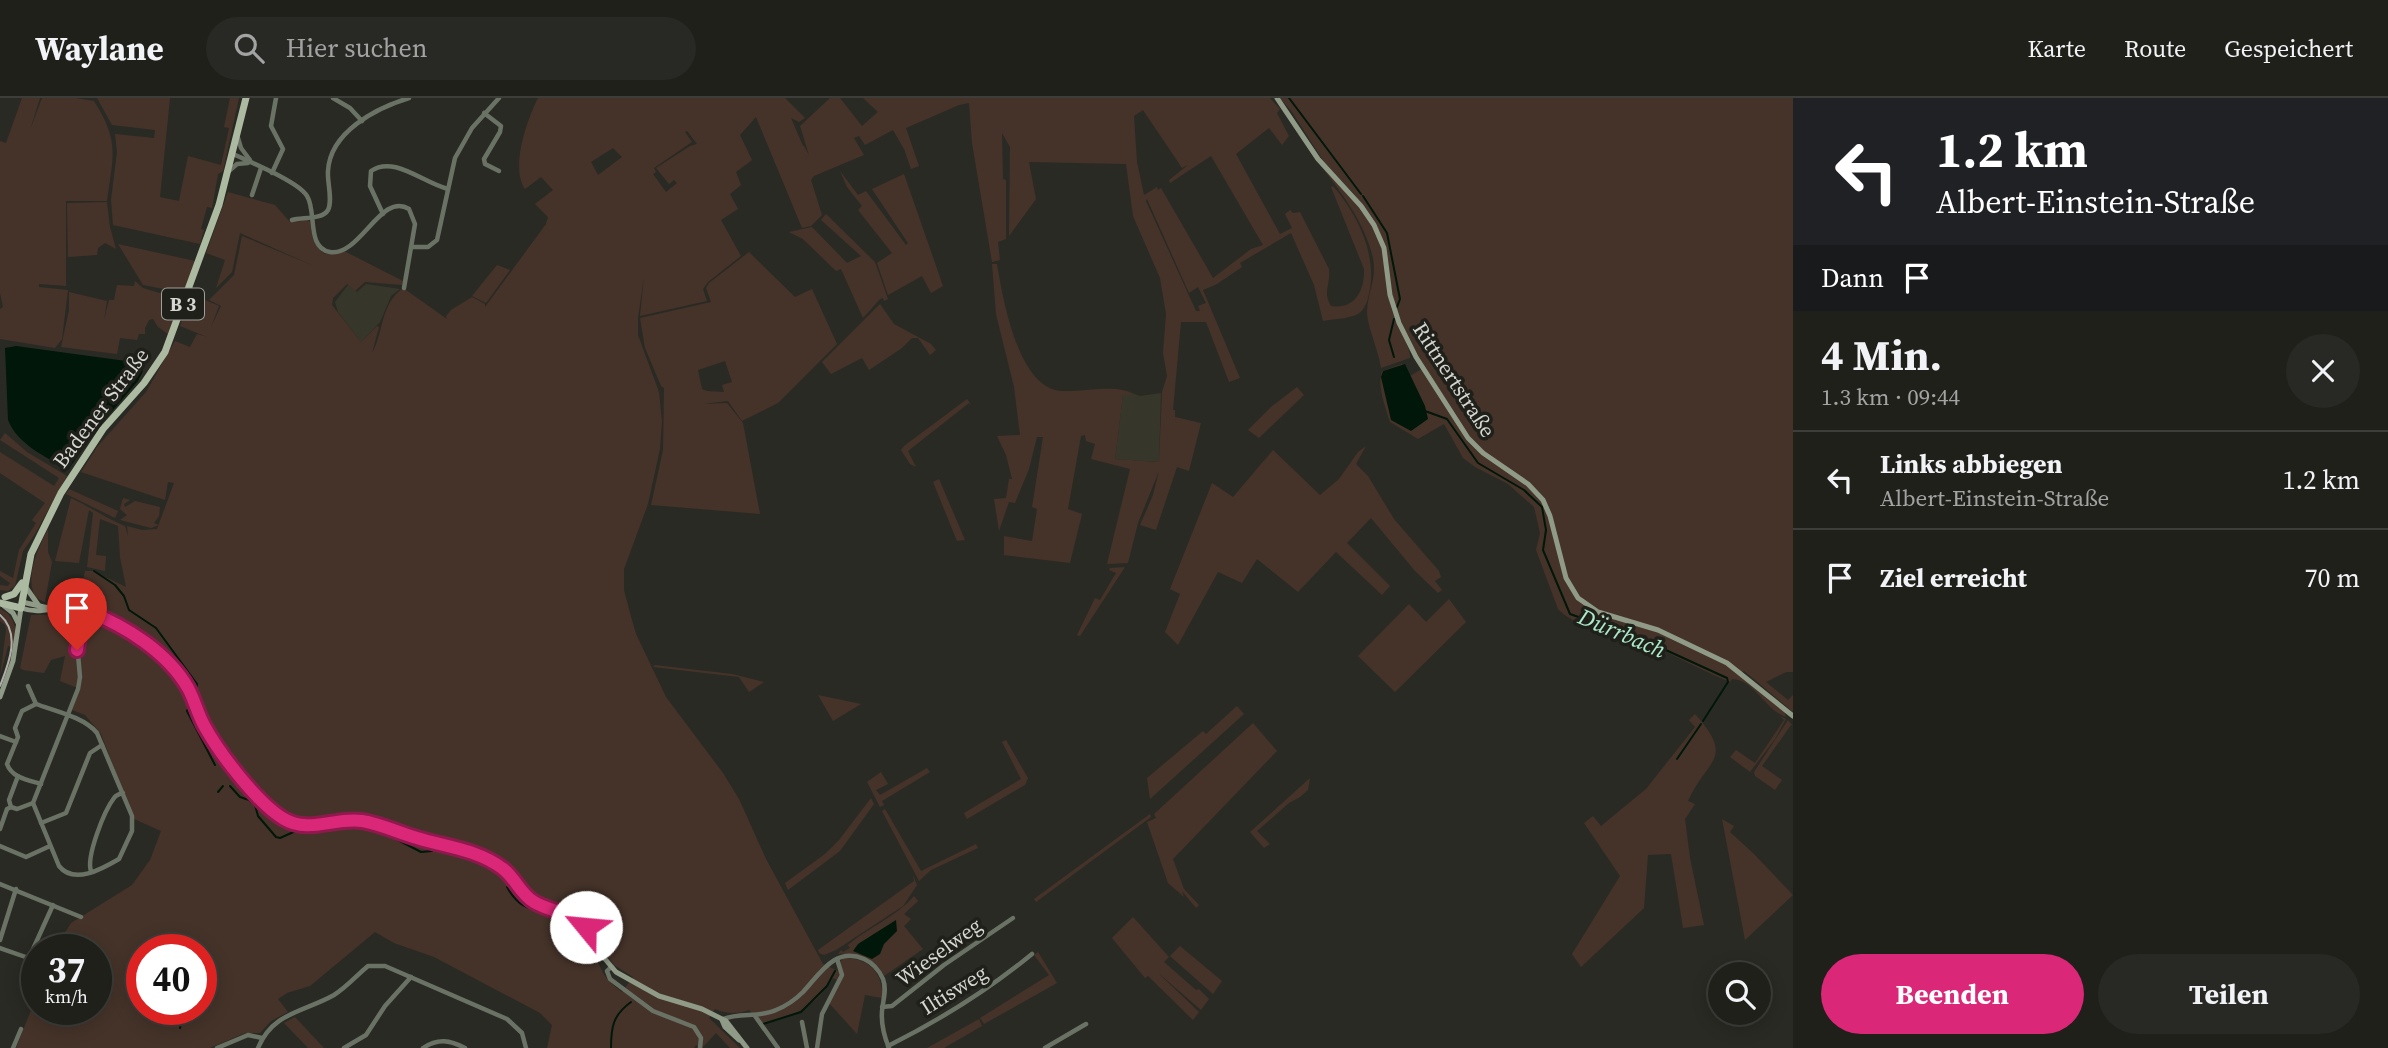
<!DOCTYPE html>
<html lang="de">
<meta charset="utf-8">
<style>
body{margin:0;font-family:"Source Serif 4",serif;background:#282824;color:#f1f3f6;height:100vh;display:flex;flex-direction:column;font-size:26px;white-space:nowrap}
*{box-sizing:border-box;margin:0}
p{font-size:23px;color:#a2a3a3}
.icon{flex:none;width:38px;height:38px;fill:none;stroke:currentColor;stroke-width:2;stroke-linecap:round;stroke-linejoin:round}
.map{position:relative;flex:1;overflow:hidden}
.drawer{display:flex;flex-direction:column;background:#20201b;width:595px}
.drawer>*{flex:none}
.guide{background:#202124;color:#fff;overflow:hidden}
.buttons{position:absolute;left:1708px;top:864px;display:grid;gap:14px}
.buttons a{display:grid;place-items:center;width:63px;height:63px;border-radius:50%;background:#20201b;box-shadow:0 4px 18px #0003,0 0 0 2px #3d3e3a;font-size:35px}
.speed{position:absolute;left:21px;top:836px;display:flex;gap:14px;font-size:35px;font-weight:700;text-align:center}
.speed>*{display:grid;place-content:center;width:91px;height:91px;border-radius:50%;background:#20201b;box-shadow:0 4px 18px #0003,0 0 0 2px #3d3e3a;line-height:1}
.speed small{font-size:18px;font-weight:400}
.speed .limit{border:10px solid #d22;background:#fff;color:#111}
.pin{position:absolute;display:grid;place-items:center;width:60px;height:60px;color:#fff;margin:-72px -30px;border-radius:50% 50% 50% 0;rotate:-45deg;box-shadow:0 0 7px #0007}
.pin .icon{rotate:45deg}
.me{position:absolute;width:77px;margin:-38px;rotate:298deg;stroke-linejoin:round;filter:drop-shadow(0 0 5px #0008)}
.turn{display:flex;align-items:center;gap:24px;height:147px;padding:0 28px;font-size:32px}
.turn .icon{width:91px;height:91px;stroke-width:2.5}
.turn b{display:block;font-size:49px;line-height:60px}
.then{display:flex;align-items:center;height:66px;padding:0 28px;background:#0003;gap:14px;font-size:26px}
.round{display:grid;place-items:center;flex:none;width:74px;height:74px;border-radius:37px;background:#282824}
.head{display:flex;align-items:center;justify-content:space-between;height:119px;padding:0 28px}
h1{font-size:42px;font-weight:700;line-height:52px}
.button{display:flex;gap:14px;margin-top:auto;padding:14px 28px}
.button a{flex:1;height:80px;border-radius:42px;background:#db2777;color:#fff;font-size:28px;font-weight:700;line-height:80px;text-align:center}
.button a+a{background:#282824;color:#f1f3f6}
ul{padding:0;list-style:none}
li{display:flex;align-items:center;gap:21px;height:98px;padding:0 28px;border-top:2px solid #3d3e3a}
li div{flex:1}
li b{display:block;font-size:26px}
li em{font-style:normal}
header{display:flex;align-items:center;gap:42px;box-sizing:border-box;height:98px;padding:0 35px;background:#20201b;border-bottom:2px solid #3d3e3a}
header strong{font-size:33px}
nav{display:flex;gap:38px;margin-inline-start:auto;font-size:24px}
.search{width:490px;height:63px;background:#282824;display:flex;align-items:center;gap:18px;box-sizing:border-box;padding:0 24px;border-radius:38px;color:#a2a3a3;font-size:26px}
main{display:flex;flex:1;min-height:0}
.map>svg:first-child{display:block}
.built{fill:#37362b}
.green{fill:#453329;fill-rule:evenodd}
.water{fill:#00170a}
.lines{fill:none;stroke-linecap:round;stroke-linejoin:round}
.stream{stroke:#00170a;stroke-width:2}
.street{stroke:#6a7265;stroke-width:4.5}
.secondary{stroke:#8f9b87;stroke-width:5}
.primary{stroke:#abbaa1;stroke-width:7}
.tram{stroke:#aeaeaa;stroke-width:2}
.route-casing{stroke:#8e194d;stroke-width:18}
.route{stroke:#db2777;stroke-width:12}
.labels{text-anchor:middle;stroke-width:7;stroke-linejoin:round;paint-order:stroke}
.shield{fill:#20201b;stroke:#9f9f9b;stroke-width:2}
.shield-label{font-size:19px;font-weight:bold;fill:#d6d6d2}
.street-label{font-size:21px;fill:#d6d6d2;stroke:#20201b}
.water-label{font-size:23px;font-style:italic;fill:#adeaca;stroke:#20201b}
</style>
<header>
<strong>Waylane</strong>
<div class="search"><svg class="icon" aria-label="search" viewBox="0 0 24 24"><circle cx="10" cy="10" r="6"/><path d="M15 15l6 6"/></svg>Hier suchen</div>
<nav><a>Karte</a><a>Route</a><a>Gespeichert</a></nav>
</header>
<main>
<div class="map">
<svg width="1793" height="950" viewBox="0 0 1793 950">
<rect width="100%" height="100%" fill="#2a2a24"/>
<g class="built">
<polygon points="366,186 400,191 391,198 380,224 361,244 338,214 335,204 348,187 357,194"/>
<polygon points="1132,295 1140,298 1161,295 1159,364 1115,361 1123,296"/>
</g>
<g class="green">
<path d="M22,0H40L30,32L42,0H76L94,3C120,44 113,58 107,103H66V188L39,186V189L68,192L62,241L55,250L0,241V211L3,209L0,195V43L6,45Z"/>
<polygon points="97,0 170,0 160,99 179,103 188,58 221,67 229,30 224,29 230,0 239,0 223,73 218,76 212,110 207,109 201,131 204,132 200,146 113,127 111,102 117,54 115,36 154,40 155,32 112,27"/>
<path d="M538,0H785L805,20L799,24L791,20L803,48H804L809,57L800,28L830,0H840L862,28L880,12L878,14L863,0H1270L1280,11L1277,15L1289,38L1282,47L1269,30L1236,56L1280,136L1292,130L1285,116L1290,112L1293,115L1300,114L1329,171C1331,186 1322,194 1331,208C1354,212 1365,193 1364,171L1331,89L1333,88C1359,118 1379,160 1368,200C1366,207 1363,214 1356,217C1346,221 1333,221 1323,223L1314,187L1291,135L1240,165L1242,169L1217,186L1203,192L1240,280L1229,284L1206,224H1181L1173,312H1175V319L1201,325L1189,373L1177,369L1156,432L1140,427L1153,397L1159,373L1138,425L1128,465L1107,466L1130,371L1091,361L1095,346L1086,343L1085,337L1081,338L1068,411L1082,416L1070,465L1004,457V438L1032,443L1037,411L1032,409L1043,339H1037L1029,371L1015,405L1009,404L999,433L994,401L1006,400L1009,381H1012L1006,357L997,338L1020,337L1014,289L996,216L992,166H997C1003,201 1018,291 1062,293C1082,294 1114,286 1132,295V297H1123L1115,361L1159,364L1162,294L1167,278L1163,255L1166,216L1160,180L1133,118L1126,66L1029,64L1036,101L1009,138L1010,49L1002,35L1003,81L1006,82V141L998,144L1000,162L992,164L972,45L969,5L959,7L906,30L919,68L911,71L904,51L893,32L865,47L859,38L854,40L864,57L814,78L811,82L822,117L811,128L802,130L756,19L740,37L752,62L736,74L741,87L730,96L738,111L721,122L741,158L708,184L703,191L707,203L640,218L644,178L638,220V237L659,294L662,323L660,351L648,406L624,471V492L630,515L636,536L666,599L723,675L739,701L766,761L823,866L840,874L837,882L833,880C813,912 795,916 762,927L749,912C739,916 726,916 715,911L709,920L740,950H730L716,935L702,950L696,947L694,950H547L552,927L540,915L434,859L394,845L375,834L310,888L287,895L278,901L288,914L271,923L260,935H245L210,950H16L37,897V912H96V852H54L71,825L132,787L150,762L161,733L134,721L101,636L85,617L72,612L80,591L60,583L65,558L51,562L44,575L23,572L20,570L31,517L76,516L85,473H93L126,489L120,459L118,428L100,421L96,457L106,458L105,473L87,469L93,415L89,412L79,465L55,463L71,400C90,409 106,420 125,428L128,438L127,428L142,432L157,431L174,385L168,384L165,402L81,374L97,349L146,294L175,243L190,249L197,236L207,239L180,228L191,196L219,208L211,229L221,208L209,202L234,177L242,138L314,168L240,135L232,174L216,190L225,162L206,155L228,94L275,107L290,124L306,121L310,124C312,138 313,148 325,156L344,153L403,183L402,187L365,184L355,193L347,186L333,200L332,207L361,244L377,228L379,229L372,255C384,234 380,207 402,191L406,192L447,221L446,218L451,212L472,199L485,206V209L546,126L548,119L535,106L553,92L541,79L525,91C510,70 527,22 538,0ZM1143,12L1182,70L1188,67L1169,82L1170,85L1211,58L1263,147L1251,151L1213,180L1161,90L1158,92L1157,89L1144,97L1137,64L1134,18ZM687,33L697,46L690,48L656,70L669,86L674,82L677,85L666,94L653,76L656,74L654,70L692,44L685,34ZM613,50L622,59L598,77L591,64ZM1147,101L1189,195L1198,189L1206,205L1198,208L1200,213H1196L1146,103ZM598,845L614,867L633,879L622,894C600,877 602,872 592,848ZM142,852H201V912H142Z"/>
<path d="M1280,0H1793V574H1786L1766,584L1788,602L1793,597V614L1744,573L1741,575L1784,612L1786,619C1765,612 1755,582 1732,581L1730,584C1699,571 1670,555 1640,542C1614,531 1578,532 1558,511L1536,452L1540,435L1534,409L1508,386L1475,369L1463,360L1444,326L1418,341L1390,324C1385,308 1377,289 1382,273L1402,266L1410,278L1425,269L1407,239L1394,207L1388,167L1372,121L1355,97L1324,64L1292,14Z"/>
<path d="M1299,35C1322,63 1364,106 1378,138C1388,161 1384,188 1392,212C1396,223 1412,253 1410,260L1381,270C1379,253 1367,229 1367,213C1368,194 1377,180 1373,160C1362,112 1324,76 1298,36Z"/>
<polygon points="840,73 858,97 866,93 906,147 908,145 872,91 904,76 943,188 931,195 922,178 888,197 877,165 892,155 858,112 862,108 847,89"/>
<polygon points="107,104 110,129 116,151 105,145 98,150 97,157 68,159 67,105"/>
<polygon points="826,116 875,164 888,201 884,203 883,200 880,201 863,220 841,171 836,173 803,141 789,134 812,129 847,165 861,158 821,122"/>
<polygon points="118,146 195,163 184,195 143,187"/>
<path d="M749,154L795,199L812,191L837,246L778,305L742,323L728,303L703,306L727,305L743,325L760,416L651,407L663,352L664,290L661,288L645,250L640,220L711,204L706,190L709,185ZM725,263L732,284L722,287L724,294L707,293L702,291L698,272Z"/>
<polygon points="497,167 510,172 486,205 472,198"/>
<polygon points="135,183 143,190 180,201 168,236 158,229 153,221 149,222 145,230 145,236 139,236 137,242 120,240 117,256 61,249 69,212 69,194 107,203 104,222 109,202 114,202 117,187 134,188"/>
<polygon points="880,206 894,226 931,246 936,252 930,257 918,240 912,240 902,250 869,272 862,260 831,276 822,264"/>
<polygon points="1297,289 1304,297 1259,340 1248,332 1271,309"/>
<polygon points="967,301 972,308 969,305 908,353 916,369 910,366 901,352 904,348"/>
<polygon points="5,335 27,354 67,378 35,436 23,453 15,488 8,493 0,492 0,487 8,488 10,485 0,478 0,473 13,480 19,452 36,425 32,422 45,405 0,375 0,354 54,388 59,380 0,342"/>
<polygon points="1366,348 1356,366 1368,378 1394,421 1439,473 1441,479 1435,483 1442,492 1438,495 1415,473 1371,420 1347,445 1390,488 1382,497 1336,454 1298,494 1257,461 1242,485 1218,474 1178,547 1165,534 1180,496 1170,491 1212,385 1233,399 1273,352 1320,397 1339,381 1358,354"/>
<polygon points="939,381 965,442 957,443 933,384"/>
<polygon points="69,391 118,413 115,420 66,396"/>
<polygon points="123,400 130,402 124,406 125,409 135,403 160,409 159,418 154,425 159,427 151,430 120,422 127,417 120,411"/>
<path d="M48,431V454L52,464L45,504L36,500C24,479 38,451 48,431Z"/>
<polygon points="1125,469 1080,538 1077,537 1095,500 1100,502 1116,475 1109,472 1110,470"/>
<polygon points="1449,501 1466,524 1395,594 1358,558 1409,506 1426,524"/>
<path d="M0,511C30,523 9,570 0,592L12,549L8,548L0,579L6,532L5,527L0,523Z"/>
<polygon points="655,567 732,576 764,584 749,594 739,579 653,569"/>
<polygon points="818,597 861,606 833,623"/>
<polygon points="1237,608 1244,616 1150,701 1147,680 1203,633 1206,636"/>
<path d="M1695,616C1736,662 1707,660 1688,703L1695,706L1685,721L1690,760L1704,827L1683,830L1671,756L1648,757L1644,810L1581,869L1572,856L1620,778L1584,725L1593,718L1601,728L1646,691L1695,629L1689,622Z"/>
<polygon points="1780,618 1786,621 1775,641 1750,674 1730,659 1736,652 1755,665 1784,622"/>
<polygon points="1788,622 1793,628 1791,627 1762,668 1782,682 1775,692 1755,678 1754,674"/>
<polygon points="1253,625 1277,653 1173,761 1184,791 1199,807 1196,810 1182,793 1184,799 1168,785 1147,724 1156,720 1154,716"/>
<polygon points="1006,642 1028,680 1025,687 967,721 964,715 1021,681 1002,644"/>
<polygon points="927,670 930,674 882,703 884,707 880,709 867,684 881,674 888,686 876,692 880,697"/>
<polygon points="1310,680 1308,692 1300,699 1289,705 1257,733 1270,746 1264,750 1250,734"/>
<polygon points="871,700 874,706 840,753 788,792 785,785 825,756 839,742"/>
<polygon points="885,711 921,773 976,746 978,750 931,772 919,783 882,713"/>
<polygon points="1150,716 1151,719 1036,804 1034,801"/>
<polygon points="1722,721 1734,728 1730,734 1754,756 1793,797 1745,842"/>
<polygon points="913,777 917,787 903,808 836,852 824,857 819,855 818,852 914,783"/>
<path d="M914,798L918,803L904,816L911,821L904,828L923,851L884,878C874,859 858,855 838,856L841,852L843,854L850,850L848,847C869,829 896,819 914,798Z"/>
<polygon points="1133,819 1169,859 1164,864 1196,892 1199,891 1209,901 1201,912 1156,873 1199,914 1193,922 1148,878 1145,880 1112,840"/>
<polygon points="1180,848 1222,883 1213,896 1170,858"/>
<polygon points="1038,854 1057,885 984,926 980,920 1049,877 1034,857"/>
<path d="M843,860C868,859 884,875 882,900L865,897L857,936L829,905L841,882L840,864Z"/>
<polygon points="295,919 324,950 308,950 284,925"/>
<polygon points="979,921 982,928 944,950 927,950"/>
</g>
<g class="water">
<path d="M16,248L126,263L141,267L143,273L138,283L95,333L68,372C45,358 18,347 8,322L5,250Z"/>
<polygon points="1405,266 1425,308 1428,321 1411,333 1391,322 1381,279 1383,273"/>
<polygon points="896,822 897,833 884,846 880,856 872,861 853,853 858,846"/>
</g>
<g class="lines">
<g class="stream">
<polyline points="1289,0 1361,96"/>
<polyline points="1363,98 1387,135 1400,201 1397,209"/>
<polyline points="1394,221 1389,242 1394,259"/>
<polyline points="1425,313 1447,321 1478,365 1524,392 1542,409 1546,432 1543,452 1570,516 1646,543 1727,580 1728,584 1703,623"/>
<polyline points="94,473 115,487 124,498 129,512 156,530 197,586 195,598"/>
<polyline points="192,603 187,613 215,667"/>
<polyline points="1677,661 1701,626"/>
<polyline points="230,688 240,699 249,702 255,707 258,718 276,739 280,740 298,732"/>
<polyline points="218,694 223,688"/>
<polyline points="360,729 394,740 421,754 432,753"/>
<path d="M507,789C520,812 532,811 555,818"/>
<polyline points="763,926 801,914 827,888 835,873"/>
<polyline points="180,930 181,923"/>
<path d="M611,950C611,929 613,917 631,904"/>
</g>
<g class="street">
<polyline points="333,0 350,10 362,23"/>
<polyline points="484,15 501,28 500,34 484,61 485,66 499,73"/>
<polyline points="238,40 241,50 250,62"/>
<path d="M233,56C250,64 299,84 307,98C317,113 306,150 330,154C360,159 381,93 409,111L415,126L404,190"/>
<polyline points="229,73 237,66 248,65"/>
<polyline points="272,75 283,51 271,28 276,0"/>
<polyline points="252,97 261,70"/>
<path d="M383,116L370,88L371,73C394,57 423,85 448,91"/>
<path d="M292,122C302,119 322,122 328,112C333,102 327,84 328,73C330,34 376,10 409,0"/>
<polyline points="413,149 428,149 437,142 455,60 472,30 499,0"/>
<path d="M28,588L36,606C55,613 84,619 97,635L132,718V733L119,761C102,771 74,787 59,768L33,705L78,591L80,579L77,545L89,514"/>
<path d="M36,606L22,613L15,630L18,639L7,666C12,680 28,682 41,686"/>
<polyline points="0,638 16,644"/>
<polyline points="11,709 17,711 33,705"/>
<polyline points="41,725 66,715 90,655 102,647"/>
<polyline points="0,731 7,711 11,709 9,702 18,678"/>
<polyline points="0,748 26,759 50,748"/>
<path d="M91,773C86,759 104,713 114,700C116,697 119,696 123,695"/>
<polyline points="0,786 81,819"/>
<polyline points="0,842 16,791"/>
<polyline points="0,850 37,863"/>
<polyline points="29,860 53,807"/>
<polyline points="611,869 607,873 610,881 653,913 694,929 701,940 700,950"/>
<polyline points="882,909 892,908 944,867 1013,820"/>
<polyline points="755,918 778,950"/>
<path d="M723,921C740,914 759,920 776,912C786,908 795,902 803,894C820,876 835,848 864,861C873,865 879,872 883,881C887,892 883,902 882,913C881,926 884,938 889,950"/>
<polyline points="802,924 807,950"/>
<path d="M888,948C940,922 987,893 1032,856"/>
<polyline points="13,950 21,931"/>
<polyline points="217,950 248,937 262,940"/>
<path d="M258,950C273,914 304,914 334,897C347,889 357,877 368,868H385L507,921L522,935L526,950"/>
<polyline points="344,950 366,937 385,908 411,879"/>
<path d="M423,950C438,940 450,942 465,950"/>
<polyline points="817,950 822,916 842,877 837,861"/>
<polyline points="1045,950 1086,926"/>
</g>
<g class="secondary">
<polyline points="1277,0 1318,61 1361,108 1374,127 1384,150 1390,197 1399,225 1416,259 1468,340 1483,355 1528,386 1543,402 1550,418 1566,480 1578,500 1598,514 1658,532 1727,565 1793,618"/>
<polyline points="25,488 39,508"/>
<polyline points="22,504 53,511"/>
<polyline points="3,507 13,515 18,525"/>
<path d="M0,599L13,563L21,510C33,514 41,513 52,511C73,508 96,515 114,525C140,539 165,559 183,582C194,597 196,615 205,631C221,657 266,718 295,726C316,732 340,720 363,723L417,741L472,754L493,764L507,774L532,803L581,824L590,835L605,861L616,874L659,898L702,911L726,923L747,950"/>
<polyline points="722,922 725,929 739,942"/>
</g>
<g class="primary">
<polyline points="5,499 14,496 22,485"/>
<polyline points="0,505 21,510 31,456 61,395 103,331 144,285 165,254 219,107 246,0"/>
</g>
<path class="tram" d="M0,517C21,535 9,565 0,588"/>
</g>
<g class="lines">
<defs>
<path id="route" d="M77,552L79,538L89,514C126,528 168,555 188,590C195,603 198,617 205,629C220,656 258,706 284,721C309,736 335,719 362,723C381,726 399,735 417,740C446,749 476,751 502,770C515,779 520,796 534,804C551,814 571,814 586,829"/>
</defs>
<use href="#route" class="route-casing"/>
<use href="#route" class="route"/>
</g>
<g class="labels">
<rect class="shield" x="162" y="190.5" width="42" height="31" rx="5"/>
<g class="shield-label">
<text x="183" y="213">B 3</text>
</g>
<g class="street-label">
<text transform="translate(1454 282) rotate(57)" y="7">Rittnertstraße</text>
<text transform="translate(101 310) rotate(-53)" y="7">Badener Straße</text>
<text transform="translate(939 854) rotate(-36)" y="7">Wieselweg</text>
<text transform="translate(954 892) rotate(-32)" y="7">Iltisweg</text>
</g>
<g class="water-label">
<text transform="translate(1622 535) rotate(23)" y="8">Dürrbach</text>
</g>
</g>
</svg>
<div class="buttons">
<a><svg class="icon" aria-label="search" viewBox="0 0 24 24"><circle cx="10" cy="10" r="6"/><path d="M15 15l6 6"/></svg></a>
</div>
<div class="speed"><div>37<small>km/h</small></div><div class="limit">40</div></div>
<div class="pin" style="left:77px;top:552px;background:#d93025"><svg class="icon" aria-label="arrive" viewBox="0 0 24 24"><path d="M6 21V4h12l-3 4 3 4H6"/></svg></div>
<svg class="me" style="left:586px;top:829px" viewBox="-20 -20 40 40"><circle r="19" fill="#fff"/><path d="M0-13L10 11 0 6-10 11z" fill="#db2777"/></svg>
</div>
<section class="drawer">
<div class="guide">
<div class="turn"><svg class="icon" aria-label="left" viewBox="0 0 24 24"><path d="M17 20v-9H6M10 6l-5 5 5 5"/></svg><div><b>1.2 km</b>Albert-Einstein-Straße</div></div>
<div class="then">Dann<svg class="icon" aria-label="arrive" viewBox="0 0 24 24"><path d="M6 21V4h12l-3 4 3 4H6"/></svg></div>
</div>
<div class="head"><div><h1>4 Min.</h1><p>1.3 km · 09:44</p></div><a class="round"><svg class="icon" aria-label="close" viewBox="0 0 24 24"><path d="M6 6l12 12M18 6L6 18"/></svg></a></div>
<ul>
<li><svg class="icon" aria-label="left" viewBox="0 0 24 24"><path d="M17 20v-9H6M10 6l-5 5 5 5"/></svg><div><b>Links abbiegen</b><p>Albert-Einstein-Straße</p></div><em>1.2 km</em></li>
<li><svg class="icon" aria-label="arrive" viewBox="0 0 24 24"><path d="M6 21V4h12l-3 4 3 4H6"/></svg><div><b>Ziel erreicht</b></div><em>70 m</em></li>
</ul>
<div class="button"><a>Beenden</a><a>Teilen</a></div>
</section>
</main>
